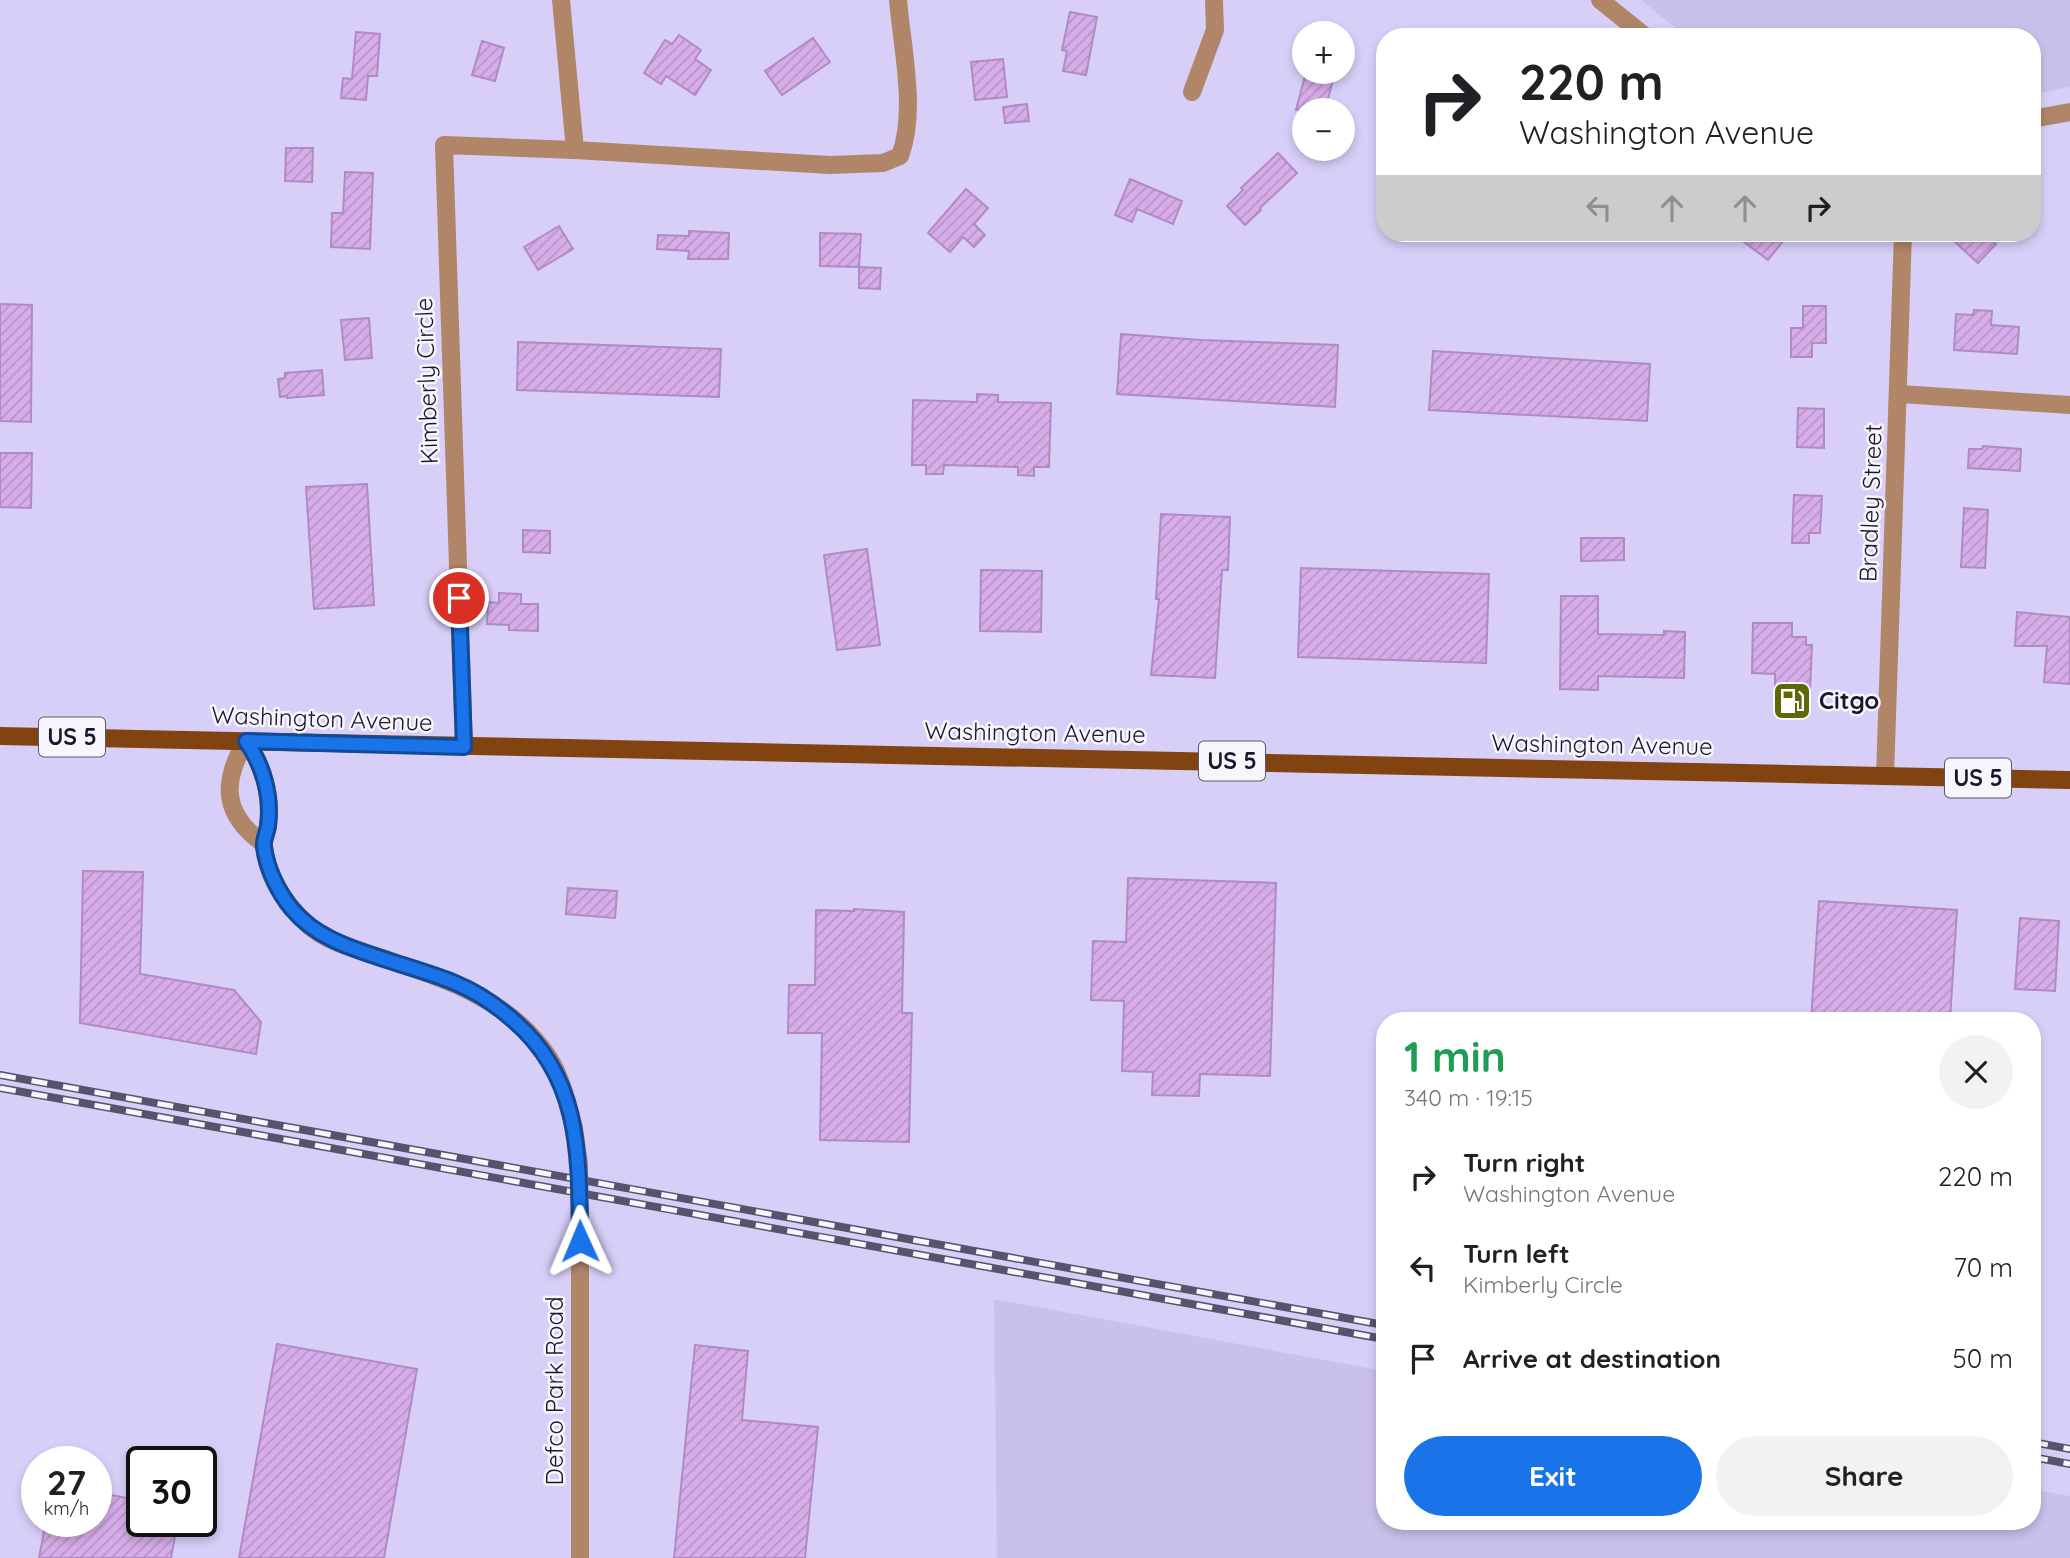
<!DOCTYPE html>
<meta charset="utf-8">
<style>
body{margin:0;font-family:Quicksand,sans-serif;background:#f2f2f2;color:#202124;height:100vh;display:flex;flex-direction:column;font-size:26px;white-space:nowrap}
*{box-sizing:border-box;margin:0}
p{font-size:23px;color:#757577}
.icon{flex:none;width:38px;height:38px;fill:none;stroke:currentColor;stroke-width:2;stroke-linecap:round;stroke-linejoin:round}
.map{position:relative;flex:1;overflow:hidden}
.details{position:absolute;left:1376px;top:1012px;width:665px;height:518px;display:flex;flex-direction:column;background:#fff;border-radius:28px;box-shadow:0 4px 10px #0003}
.details>*{flex:none}
.hud{position:absolute;left:1376px;top:28px;width:665px;height:214px;border-radius:28px;box-shadow:0 4px 10px #0003;background:#fff;color:#202124;overflow:hidden}
.tools{position:absolute;left:1292px;top:21px;display:grid;gap:14px}
.tools a{display:grid;place-items:center;width:63px;height:63px;border-radius:50%;background:#fff;box-shadow:0 4px 10px #0003;font-size:35px}
.speed{position:absolute;left:21px;top:1446px;display:flex;gap:14px;font-size:35px;font-weight:700;text-align:center}
.speed>*{display:grid;place-content:center;width:91px;height:91px;border-radius:50%;background:#fff;box-shadow:0 4px 10px #0003;line-height:1}
.speed small{font-size:18px;font-weight:400}
.speed .limit{border:4px solid #111;border-radius:10px;background:#fff;color:#111}
.pin{position:absolute;display:grid;place-items:center;width:60px;height:60px;color:#fff;margin:-30px;border:4px solid #fff;border-radius:50%;box-shadow:0 2px 7px #0007}
.me{position:absolute;width:77px;margin:-38px;rotate:359deg;stroke-linejoin:round;filter:drop-shadow(0 0 5px #0008)}
.turn{display:flex;align-items:center;gap:24px;height:147px;padding:0 28px;font-size:32px}
.turn .icon{width:91px;height:91px;stroke-width:2.5}
.turn b{display:block;font-size:49px;line-height:60px}
.lanes{display:flex;align-items:center;height:66px;padding:0 28px;background:#0003;justify-content:center;gap:35px;direction:ltr}
.lanes .off{opacity:.35}
.round{display:grid;place-items:center;flex:none;width:74px;height:74px;border-radius:37px;background:#f2f2f2}
.overview{display:flex;align-items:center;justify-content:space-between;height:119px;padding:0 28px}
h1{font-size:42px;font-weight:700;line-height:52px;color:#1e9e55}
.action{display:flex;gap:14px;margin-top:auto;padding:14px 28px}
.action a{flex:1;height:80px;border-radius:42px;background:#1a73e8;color:#fff;font-size:28px;font-weight:700;line-height:80px;text-align:center}
.action a+a{background:#f2f2f2;color:#202124}
ul{padding:0;list-style:none}
li{display:flex;align-items:center;gap:21px;height:91px;padding:0 28px}
li div{flex:1}
li b{display:block;font-size:26px}
li em{font-style:normal}
.map>svg:first-child{display:block}
.built{fill:#cac0ec}
.building{fill:url(#building-hatch);stroke:#b18ac4;stroke-width:2}
.lines{fill:none;stroke-linecap:round;stroke-linejoin:round}
.minor{stroke:#b18568;stroke-width:18}
.tertiary{stroke:#b18568;stroke-width:18}
.primary{stroke:#814411;stroke-width:18}
.rail-casing{stroke:#59526f;stroke-width:8}
.rail{stroke:#f7f6fd;stroke-width:5;stroke-dasharray:16;stroke-linecap:butt}
.minor-bridge{stroke:#b18568;stroke-width:18}
.route-casing{stroke:#114b97;stroke-width:18}
.route{stroke:#1a73e8;stroke-width:12}
.labels{text-anchor:middle;stroke-width:5;stroke-linejoin:round;paint-order:stroke}
.shield{fill:#f7f6fd;stroke:#5d586b;stroke-width:2}
.shield-label{font-size:23px;font-weight:bold;fill:#1b152d}
.street-label{font-size:24px;fill:#1b152d;stroke:#f7f6fd}
.poi-label{font-size:24px;font-weight:bold;fill:#1b152d;stroke:#f7f6fd;text-anchor:start}
</style>
<div class="map">
<svg width="2070" height="1558" viewBox="0 0 2070 1558">
<defs>
<pattern id="building-hatch" width="6" height="6" patternUnits="userSpaceOnUse" patternTransform="scale(1.75)"><rect width="6" height="6" fill="#d6ade9"/><path d="M-1 1l2-2M0 6l6-6M5 7l2-2" fill="none" stroke="#b794c8"/></pattern>
</defs>
<rect width="100%" height="100%" fill="#d8cff8"/>
<g class="built">
<polygon points="1641,0 2070,0 2070,87 2032,94 2032,37 1687,37"/>
<polygon points="994,1299 1384,1371 1384,1521 2032,1521 2032,1489 2070,1496 2070,1558 997,1558"/>
</g>
<g class="building">
<polygon points="1070,12 1097,17 1086,75 1063,71 1067,51 1062,50"/>
<polygon points="356,32 380,34 377,76 368,76 366,100 341,98 343,78 352,79"/>
<polygon points="679,35 701,50 695,59 711,70 695,95 666,76 661,84 644,73 665,40 672,44"/>
<polygon points="813,38 830,62 782,95 765,71"/>
<polygon points="482,41 504,48 495,81 472,75"/>
<polygon points="1003,59 1007,97 975,100 971,62"/>
<polygon points="1306,72 1333,80 1325,110 1296,110"/>
<polygon points="1027,104 1029,121 1005,123 1003,107"/>
<polygon points="286,148 313,148 312,182 285,181"/>
<polygon points="1278,153 1297,173 1260,208 1261,210 1245,225 1227,206 1243,190 1241,188"/>
<polygon points="345,172 373,173 370,249 331,247 332,213 343,213"/>
<polygon points="1130,179 1182,201 1173,224 1137,209 1132,222 1115,215"/>
<polygon points="966,189 988,208 974,224 985,235 974,247 963,237 950,252 928,233"/>
<polygon points="559,226 573,249 538,270 524,247"/>
<polygon points="689,231 729,233 728,259 688,259 689,251 657,249 658,235 689,236"/>
<polygon points="820,233 861,234 859,267 820,266"/>
<polygon points="1732,233 1771,233 1783,241 1768,260"/>
<polygon points="1965,233 2001,233 1994,242 1996,244 1978,263 1956,243"/>
<polygon points="859,267 881,268 880,289 859,288"/>
<polygon points="0,304 32,305 31,422 0,421"/>
<polygon points="1803,306 1826,306 1826,343 1812,343 1812,357 1791,357 1791,328 1803,328"/>
<polygon points="1974,310 1992,311 1991,325 2019,327 2017,354 1954,350 1956,314 1973,315"/>
<polygon points="369,318 372,358 345,360 341,320"/>
<polygon points="1121,334 1201,340 1338,345 1335,407 1117,394"/>
<polygon points="518,342 721,349 719,397 517,390"/>
<polygon points="1433,351 1650,364 1647,421 1429,410"/>
<polygon points="322,370 324,395 287,398 287,396 280,397 278,379 285,378 285,373"/>
<polygon points="977,394 998,395 998,402 1051,403 1049,467 1034,467 1034,476 1018,475 1018,467 944,465 943,474 926,474 926,465 912,465 913,400 977,402"/>
<polygon points="1798,408 1824,409 1824,448 1797,447"/>
<polygon points="1983,446 2021,449 2020,471 1968,468 1969,449 1982,449"/>
<polygon points="0,453 32,453 31,508 0,507"/>
<polygon points="367,484 374,605 314,609 306,487"/>
<polygon points="1794,495 1822,496 1820,533 1809,533 1809,543 1792,543"/>
<polygon points="1964,508 1988,510 1985,568 1961,567"/>
<polygon points="1161,514 1230,517 1228,570 1222,570 1215,678 1151,675 1159,599 1156,599"/>
<polygon points="523,530 550,531 550,553 523,552"/>
<polygon points="1581,538 1624,538 1624,560 1581,561"/>
<polygon points="867,549 880,645 837,650 824,555"/>
<polygon points="1301,568 1489,574 1486,663 1298,657"/>
<polygon points="981,570 1042,571 1041,632 980,631"/>
<polygon points="499,593 521,594 521,604 538,604 538,631 509,630 509,625 487,624 488,602 499,603"/>
<polygon points="1561,596 1598,596 1598,634 1664,635 1664,631 1685,632 1684,678 1598,676 1598,690 1560,689"/>
<polygon points="2017,612 2070,617 2070,684 2044,682 2047,646 2015,646"/>
<polygon points="1753,623 1792,623 1792,637 1806,637 1806,645 1812,645 1809,712 1775,711 1775,674 1752,673"/>
<polygon points="83,871 143,872 140,974 234,990 261,1022 256,1054 80,1023"/>
<polygon points="1128,878 1276,883 1270,1076 1200,1074 1199,1096 1152,1095 1153,1072 1122,1071 1124,1001 1091,1000 1093,941 1126,942"/>
<polygon points="568,888 617,891 615,918 566,914"/>
<polygon points="1819,901 1957,910 1950,1020 1811,1020"/>
<polygon points="854,909 904,912 902,1013 912,1013 909,1142 820,1140 822,1033 788,1033 789,985 815,985 816,910 854,911"/>
<polygon points="2020,918 2059,921 2055,991 2015,989"/>
<polygon points="277,1344 417,1369 384,1558 239,1558"/>
<polygon points="695,1345 748,1351 742,1420 818,1427 805,1558 674,1558"/>
<polygon points="96,1492 142,1501 142,1521 178,1521 171,1558 39,1558 46,1521 96,1521"/>
</g>
<g class="lines">
<g class="minor">
<path d="M561,0L575,150L830,165L883,163L900,156C917,112 902,47 898,0"/>
<polyline points="1192,92 1215,30 1214,0"/>
<polyline points="1900,394 2070,405"/>
<polyline points="464,747 444,145 575,150"/>
<path d="M264,844C223,815 221,783 246,741C263,765 272,795 268,826C267,833 263,840 264,846C267,877 286,904 307,924C326,942 355,949 379,957C442,978 510,998 549,1058C562,1079 568,1104 574,1128"/>
<polyline points="580,1241 580,1558"/>
</g>
<g class="tertiary">
<polyline points="1600,0 1646,37"/>
<polyline points="2032,119 2070,112"/>
<polyline points="1885,776 1903,233"/>
</g>
<polyline class="primary" points="0,736 2070,780"/>
<defs>
<g id="rail">
<polyline points="0,1075 1384,1325"/>
<polyline points="0,1088 1384,1339"/>
<polyline points="2032,1442 2070,1449"/>
<polyline points="2032,1457 2070,1464"/>
</g>
</defs>
<use href="#rail" class="rail-casing"/>
<use href="#rail" class="rail"/>
<polyline class="minor-bridge" points="574,1128 579,1164 580,1241"/>
</g>
<g class="lines">
<defs>
<path id="route" d="M459,598L464,747L246,741C263,765 272,796 268,826C267,833 263,840 264,847C267,869 278,892 292,909C317,939 354,949 390,961C411,968 434,974 455,983C477,992 496,1005 513,1020C582,1079 579,1157 580,1241"/>
</defs>
<use href="#route" class="route-casing"/>
<use href="#route" class="route"/>
</g>
<defs>
<symbol id="fuel-square" viewBox="-11 -11 22 22"><rect x="-9" y="-9" width="18" height="18" rx="4" fill="#5f6707" stroke="#f7f6fd"/><path d="M-5.5-6h7V0h2V4h1.3V-2.5L3-4.5l.8-.8L6-3V5H2.5V1h-1V6h-7ZM-4.2-4.7v3.2H.2V-4.7Z" fill="#fff"/></symbol>
</defs>
<g fill-rule="evenodd">
<use href="#fuel-square" x="1770" y="679" width="44" height="44"/>
</g>
<g class="labels">
<g class="shield">
<rect x="39" y="717.5" width="66" height="39" rx="5"/>
<rect x="1199" y="741.5" width="66" height="39" rx="5"/>
<rect x="1945" y="758.5" width="66" height="39" rx="5"/>
</g>
<g class="shield-label">
<text x="72" y="745">US 5</text>
<text x="1232" y="769">US 5</text>
<text x="1978" y="786">US 5</text>
</g>
<g class="street-label">
<text transform="translate(427 381) rotate(-92)" y="8">Kimberly Circle</text>
<text transform="translate(1871 503) rotate(-88)" y="8">Bradley Street</text>
<text transform="translate(322 719) rotate(2)" y="8">Washington Avenue</text>
<text transform="translate(1035 733) rotate(1)" y="8">Washington Avenue</text>
<text transform="translate(1602 745) rotate(1)" y="8">Washington Avenue</text>
<text transform="translate(555 1391) rotate(-90)" y="8">Defco Park Road</text>
</g>
<g class="poi-label">
<text x="1819" y="709">Citgo</text>
</g>
</g>
</svg>
<div class="tools">
<a>+</a>
<a>−</a>
</div>
<div class="speed"><div>27<small>km/h</small></div><div class="limit">30</div></div>
<div class="pin" style="left:459px;top:598px;background:#d93025"><svg class="icon" aria-label="arrive" viewBox="0 0 24 24"><path d="M6 21V4h12l-3 4 3 4H6"/></svg></div>
<svg class="me" style="left:580px;top:1241px" viewBox="-20 -20 40 40"><path d="M0-17L14 15 0 8-14 15z" fill="#1a73e8" stroke="#fff" stroke-width="4"/></svg>
<div class="hud">
<div class="turn"><svg class="icon" aria-label="right" viewBox="0 0 24 24"><path d="M7 20v-9h11M14 6l5 5-5 5"/></svg><div><b>220 m</b>Washington Avenue</div></div>
<div class="lanes"><svg class="icon off" aria-label="left" viewBox="0 0 24 24"><path d="M17 20v-9H6M10 6l-5 5 5 5"/></svg><svg class="icon off" aria-label="ahead" viewBox="0 0 24 24"><path d="M12 20V5M6 11l6-6 6 6"/></svg><svg class="icon off" aria-label="ahead" viewBox="0 0 24 24"><path d="M12 20V5M6 11l6-6 6 6"/></svg><svg class="icon" aria-label="right" viewBox="0 0 24 24"><path d="M7 20v-9h11M14 6l5 5-5 5"/></svg></div>
</div>
<section class="details">
<div class="overview"><div><h1>1 min</h1><p>340 m · 19:15</p></div><a class="round"><svg class="icon" aria-label="close" viewBox="0 0 24 24"><path d="M6 6l12 12M18 6L6 18"/></svg></a></div>
<ul>
<li><svg class="icon" aria-label="right" viewBox="0 0 24 24"><path d="M7 20v-9h11M14 6l5 5-5 5"/></svg><div><b>Turn right</b><p>Washington Avenue</p></div><em>220 m</em></li>
<li><svg class="icon" aria-label="left" viewBox="0 0 24 24"><path d="M17 20v-9H6M10 6l-5 5 5 5"/></svg><div><b>Turn left</b><p>Kimberly Circle</p></div><em>70 m</em></li>
<li><svg class="icon" aria-label="arrive" viewBox="0 0 24 24"><path d="M6 21V4h12l-3 4 3 4H6"/></svg><div><b>Arrive at destination</b></div><em>50 m</em></li>
</ul>
<div class="action"><a>Exit</a><a>Share</a></div>
</section>
</div>
